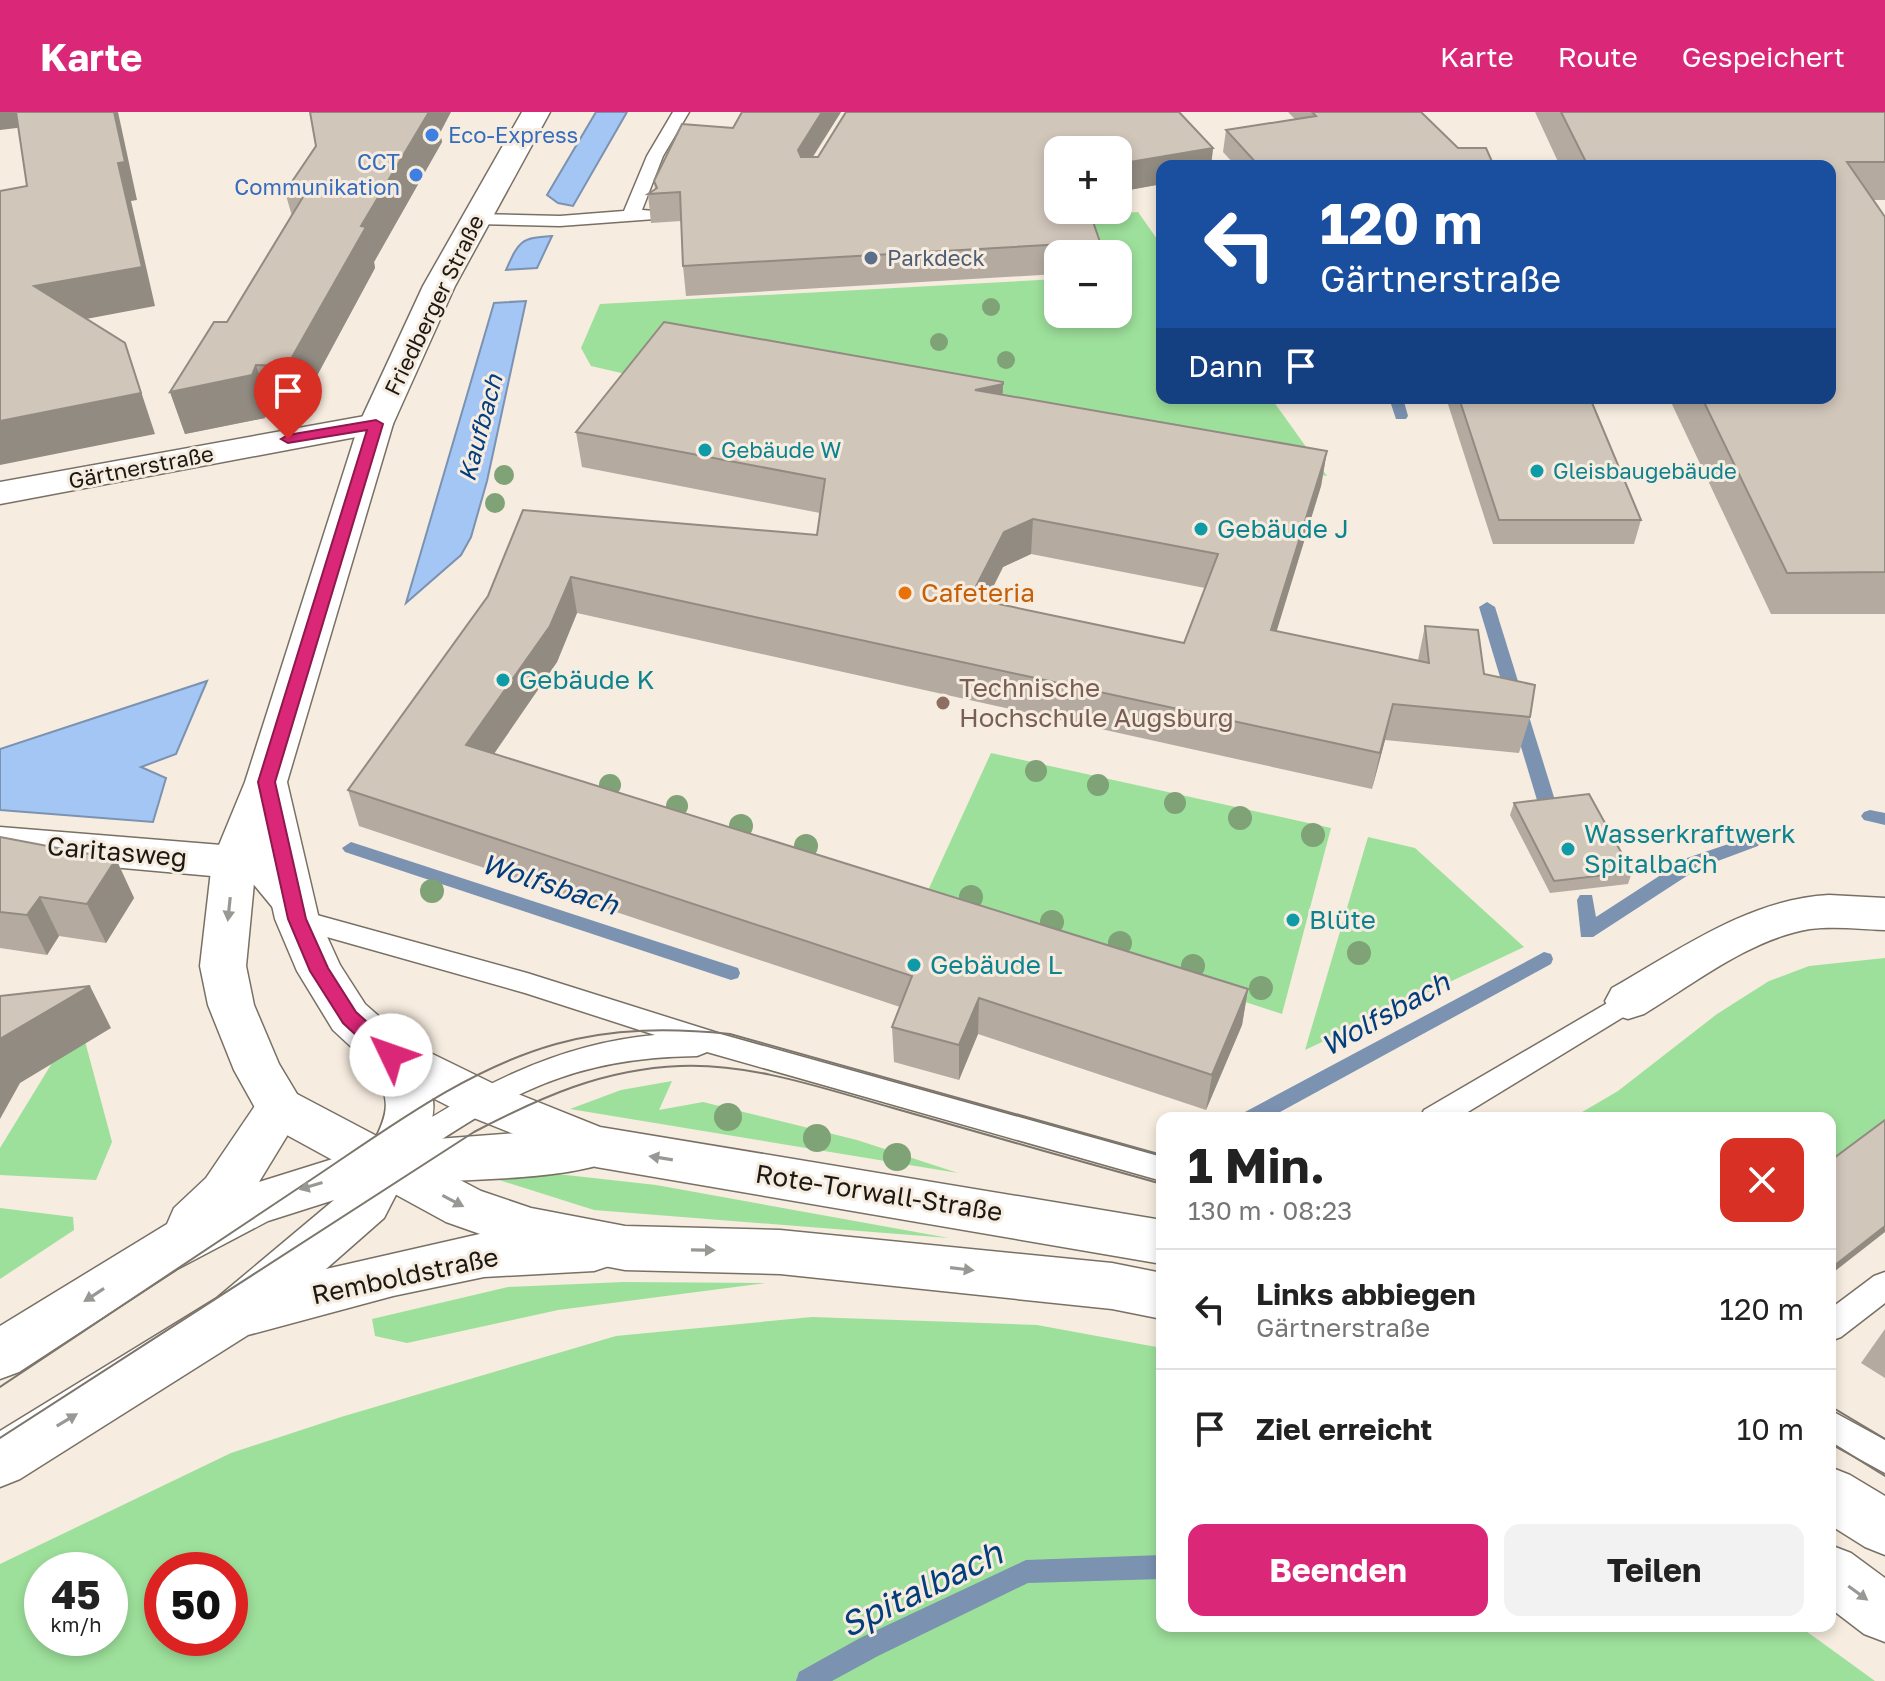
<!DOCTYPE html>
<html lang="de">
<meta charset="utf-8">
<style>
body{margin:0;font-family:"Golos Text",sans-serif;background:#f2f2f2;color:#222;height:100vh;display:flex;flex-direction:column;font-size:30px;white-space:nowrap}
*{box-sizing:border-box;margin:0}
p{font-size:26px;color:#767676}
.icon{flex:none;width:44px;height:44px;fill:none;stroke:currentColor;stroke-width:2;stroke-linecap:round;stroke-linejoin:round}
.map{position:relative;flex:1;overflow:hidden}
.drawer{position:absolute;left:1156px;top:1000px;width:680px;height:520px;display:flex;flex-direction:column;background:#fff;border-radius:16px;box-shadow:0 4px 12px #0003}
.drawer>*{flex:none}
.hud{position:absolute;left:1156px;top:48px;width:680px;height:244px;border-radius:16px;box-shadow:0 4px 12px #0003;background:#1a4fa0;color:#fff;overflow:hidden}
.fabs{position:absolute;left:1044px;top:24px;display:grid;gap:16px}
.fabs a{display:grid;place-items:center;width:88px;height:88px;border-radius:16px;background:#fff;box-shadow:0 4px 12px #0003;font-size:40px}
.speed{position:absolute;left:24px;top:1440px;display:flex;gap:16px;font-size:40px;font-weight:700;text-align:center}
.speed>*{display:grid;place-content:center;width:104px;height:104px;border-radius:50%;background:#fff;box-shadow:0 4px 12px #0003;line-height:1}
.speed small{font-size:20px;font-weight:400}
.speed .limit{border:12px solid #d22;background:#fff;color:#111}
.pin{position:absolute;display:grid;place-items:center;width:68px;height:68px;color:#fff;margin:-82px -34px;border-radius:50% 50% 50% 0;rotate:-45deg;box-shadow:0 0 8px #0007}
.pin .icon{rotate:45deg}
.me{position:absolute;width:88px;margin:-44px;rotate:312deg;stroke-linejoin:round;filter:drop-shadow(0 0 6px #0008)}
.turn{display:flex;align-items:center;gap:28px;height:168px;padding:0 32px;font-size:36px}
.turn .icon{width:104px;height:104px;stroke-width:2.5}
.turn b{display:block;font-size:56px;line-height:68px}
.then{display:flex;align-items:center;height:76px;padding:0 32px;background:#0003;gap:16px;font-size:30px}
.round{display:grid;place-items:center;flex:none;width:84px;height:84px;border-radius:16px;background:#f2f2f2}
.head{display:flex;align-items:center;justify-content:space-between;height:136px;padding:0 32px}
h1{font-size:48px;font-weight:700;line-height:60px}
.primary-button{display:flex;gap:16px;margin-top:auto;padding:16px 32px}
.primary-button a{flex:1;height:92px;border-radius:16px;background:#db2777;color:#fff;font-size:32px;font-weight:700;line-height:92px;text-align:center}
.primary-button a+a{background:#f2f2f2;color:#222}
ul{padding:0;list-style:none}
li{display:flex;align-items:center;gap:24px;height:120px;padding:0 32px;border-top:2px solid #e0e0e0}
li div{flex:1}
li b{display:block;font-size:30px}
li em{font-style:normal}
header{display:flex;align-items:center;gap:48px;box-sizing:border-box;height:112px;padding:0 40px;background:#db2777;color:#fff}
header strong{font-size:38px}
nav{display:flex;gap:44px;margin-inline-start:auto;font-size:28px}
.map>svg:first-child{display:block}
.green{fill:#9de09b;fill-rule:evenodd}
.water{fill:#a4c6f4;stroke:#7b92b1;stroke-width:2}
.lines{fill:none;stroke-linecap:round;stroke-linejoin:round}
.stream{fill:#7b92b1;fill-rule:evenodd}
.service-casing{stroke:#797065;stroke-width:3}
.minor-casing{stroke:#797065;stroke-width:3}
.tertiary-casing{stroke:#797065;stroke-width:3}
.secondary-casing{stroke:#797065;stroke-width:3}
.service{fill:#fff;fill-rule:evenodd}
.minor{fill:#fff;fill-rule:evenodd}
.tertiary{fill:#fff;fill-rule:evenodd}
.secondary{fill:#fff;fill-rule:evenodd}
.tram{stroke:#7c766d;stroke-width:2}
.tree{fill:#7fa276}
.wall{fill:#b4aaa0;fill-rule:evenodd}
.shaded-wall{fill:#928b82}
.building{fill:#d1c6ba;stroke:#928b82;stroke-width:2;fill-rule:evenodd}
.oneway{fill:#999895}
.route{fill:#db2777;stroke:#8e194d;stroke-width:2}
.shop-dot{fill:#3f7fe0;stroke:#f6ecdf;stroke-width:3}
.service-dot{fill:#5c6f8a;stroke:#f6ecdf;stroke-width:3}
.culture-dot{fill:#0f9aa8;stroke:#f6ecdf;stroke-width:3}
.food-dot{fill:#e8710a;stroke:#f6ecdf;stroke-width:3}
.education-dot{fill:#8d6e63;stroke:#f6ecdf;stroke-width:3}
.labels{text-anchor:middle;stroke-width:6;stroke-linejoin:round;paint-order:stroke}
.far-shop-label{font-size:22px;fill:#366cbe;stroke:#f6ecdf;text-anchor:start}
.far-service-label{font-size:22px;fill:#4e5e75;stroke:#f6ecdf;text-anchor:start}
.far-street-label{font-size:22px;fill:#1c1914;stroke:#f6ecdf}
.far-culture-label{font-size:22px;fill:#0d838f;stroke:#f6ecdf;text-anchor:start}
.far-water-label{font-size:24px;font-style:italic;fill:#023d7e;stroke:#f6ecdf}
.culture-label{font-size:26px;fill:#0d838f;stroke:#f6ecdf;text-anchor:start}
.food-label{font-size:26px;fill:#c56008;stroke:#f6ecdf;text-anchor:start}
.education-label{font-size:26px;fill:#785e54;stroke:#f6ecdf;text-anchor:start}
.street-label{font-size:26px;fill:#1c1914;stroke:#f6ecdf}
.water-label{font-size:28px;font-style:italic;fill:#023d7e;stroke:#f6ecdf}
.near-water-label{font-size:34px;font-style:italic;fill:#023d7e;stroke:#f6ecdf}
</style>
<header>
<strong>Karte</strong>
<nav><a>Karte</a><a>Route</a><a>Gespeichert</a></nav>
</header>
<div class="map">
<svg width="1885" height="1569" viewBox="0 0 1885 1569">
<rect width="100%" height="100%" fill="#f6ecdf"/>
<g class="green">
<polygon points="1138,100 1162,134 1162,286 1271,286 1327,364 1087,321 634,264 591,254 581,236 600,192 1058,167 1058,202 1118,202 1118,142 1104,142 1091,103"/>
<polygon points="991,641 1331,716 1282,902 925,785"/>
<polygon points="1368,725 1415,736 1524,835 1305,938"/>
<polygon points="1885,846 1885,1014 1830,1056 1830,1006 1572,1006 1618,979 1717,902 1769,869 1809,854"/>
<polygon points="79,907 112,1030 96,1068 0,1063 0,1036"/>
<polygon points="672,969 659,998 703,990 857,1028 958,1061 570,997 621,978"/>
<polygon points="548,1061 656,1073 949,1126 594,1098 499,1068 501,1062"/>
<polygon points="0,1096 73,1105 74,1118 0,1167"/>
<polygon points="624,1170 765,1171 558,1198 407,1231 375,1224 372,1207 508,1175"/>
<path d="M812,1205L1037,1213L1162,1236V1514H1799L1875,1569H0V1452L231,1341L341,1305L616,1224ZM42,1458H110V1526H42ZM162,1458H230V1526H162Z"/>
</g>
<g class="water">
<polygon points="596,0 627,0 573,94 558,91 547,83"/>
<path d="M552,124L537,156L506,158C519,129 520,126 552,124Z"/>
<polygon points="526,189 487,369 471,425 461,443 406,491 494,191"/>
<polygon points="207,569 176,642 141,655 166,666 153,710 0,698 0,637"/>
</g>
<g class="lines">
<g class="stream">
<polygon points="1389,286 1403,286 1408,304 1406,307 1396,307"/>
<polygon points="1487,490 1495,495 1558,698 1555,702 1549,704 1540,698 1479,495"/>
<polygon points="1870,698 1885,701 1885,713 1864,708 1861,704 1864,700"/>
<polygon points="1752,724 1761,730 1758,734 1699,756 1593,825 1581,825 1577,788 1580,783 1592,783 1596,805 1687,746"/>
<polygon points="351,730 738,856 740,861 738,866 731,868 345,740 342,736"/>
<polygon points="1544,840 1551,842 1553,847 1551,852 1269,1006 1242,1006 1245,1000"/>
<polygon points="1162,1443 1162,1467 1028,1471 878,1544 832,1569 796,1569 799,1560 860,1526 1026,1448"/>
</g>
<defs>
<g id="service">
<polygon points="673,0 689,0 663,44 642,98 655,99 658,103 655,107 560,114 475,112 466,107 475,102 560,104 624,99 647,44"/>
<path d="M265,713L274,716L278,722L276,766L306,800L527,861L724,923L1162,1045V1069L707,940L697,944C572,946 509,981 408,1050L398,1054L388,1050L383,1042L388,1034C470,978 554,932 655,923L525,881L288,814L250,768L252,722L256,716Z"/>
<polygon points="1628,879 1638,882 1642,889 1638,896 1458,1006 1420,1006 1424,998"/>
<polygon points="1885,1160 1885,1191 1841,1225 1830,1229 1830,1197 1874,1164"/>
<polygon points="1830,1298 1885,1328 1885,1361 1830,1331"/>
</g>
<g id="minor">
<polygon points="376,302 388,305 393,312 388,319 0,392 0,370"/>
<polygon points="0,715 234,734 249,739 256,750 249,761 234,766 0,745"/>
<path d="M1829,783L1885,786V818C1860,817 1835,814 1810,817C1750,827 1695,871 1644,902L1628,907L1612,902L1605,889L1612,876C1679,838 1749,787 1829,783Z"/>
</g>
<path id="tertiary" d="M391,924L408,930C427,966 445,988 424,1028L596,1015L613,1021L621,1035L613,1049C556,1069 465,1067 402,1071L384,1106L326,1157L484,1121L594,1115L612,1121L620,1137L612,1153L594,1159L484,1165L393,1184L248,1223L20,1367L0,1375V1319L217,1186L334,1088L268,1109L177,1157L19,1260L0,1267V1214L167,1112L174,1096L206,1066L263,982L280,976L297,982L304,996L259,1070L371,1035C395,991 387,985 367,943L374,930Z"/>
<g id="secondary">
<polygon points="522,0 550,0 455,174 393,312 287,670 319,807 340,853 365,892 408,930 498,974 600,1015 1162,1108 1162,1152 596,1055 464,1002 374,956 333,918 297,859 275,807 260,739 256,750 246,854 254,893 279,952 297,982 481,1079 531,1096 625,1114 780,1118 1112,1151 1162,1161 1162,1207 1112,1197 780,1162 625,1158 531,1140 446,1110 263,1010 234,958 208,893 200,854 212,750 245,670 359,312 423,174"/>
<polygon points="1830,1355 1850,1363 1885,1384 1885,1443 1865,1435 1830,1413"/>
<polygon points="1830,1433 1851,1441 1885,1466 1885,1530 1864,1522 1830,1496"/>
</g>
</defs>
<use href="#service" class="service-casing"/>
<use href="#minor" class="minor-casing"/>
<use href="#tertiary" class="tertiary-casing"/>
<use href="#secondary" class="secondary-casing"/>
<use href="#service" class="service"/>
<use href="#minor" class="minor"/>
<use href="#tertiary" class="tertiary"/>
<use href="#secondary" class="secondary"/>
<g class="tram">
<path d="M0,1275C101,1208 202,1141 303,1073C382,1021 463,958 556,932C613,916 671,916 730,922L1162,1043"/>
<polyline points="1830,1294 1885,1327"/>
<path d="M0,1326L474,1020C541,985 603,957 680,954C752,951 825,977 893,996C983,1022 1072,1047 1162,1072"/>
<polyline points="1830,1330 1885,1364"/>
</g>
</g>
<g class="tree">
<circle cx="991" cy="195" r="9"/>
<circle cx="939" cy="230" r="9"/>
<circle cx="1006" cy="248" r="9"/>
<circle cx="504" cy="363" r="10"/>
<circle cx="495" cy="391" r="10"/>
<circle cx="1036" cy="659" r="11"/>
<circle cx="610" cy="673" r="11"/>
<circle cx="1098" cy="673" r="11"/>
<circle cx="1175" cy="691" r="11"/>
<circle cx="677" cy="694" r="11"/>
<circle cx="1240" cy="706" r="12"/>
<circle cx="741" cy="714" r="12"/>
<circle cx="1313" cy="723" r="12"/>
<circle cx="806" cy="734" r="12"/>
<circle cx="432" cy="779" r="12"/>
<circle cx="971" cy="785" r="12"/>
<circle cx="1052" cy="810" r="12"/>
<circle cx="1120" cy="831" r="12"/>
<circle cx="1359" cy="841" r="12"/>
<circle cx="1193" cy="854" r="12"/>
<circle cx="1261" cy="876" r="12"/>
<circle cx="728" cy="1005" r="14"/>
<circle cx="817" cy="1026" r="14"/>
<circle cx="897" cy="1045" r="14"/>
</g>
<g class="wall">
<polygon points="742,0 841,0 813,45 818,45 846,0 1179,0 1213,36 1211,54 1162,54 1162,72 1118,80 1118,38 1058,38 1058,98 1089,98 1100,130 1099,142 1058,142 1058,162 686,184 683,154 681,109 651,111 648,82 655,77 654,69 682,12 733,16"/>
<polygon points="1288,0 1421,0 1458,36 1494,54 1236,54 1223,40 1226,18 1295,7"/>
<polygon points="1535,0 1885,0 1885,88 1873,88 1885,105 1885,502 1771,502 1669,286 1830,286 1830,54 1560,54"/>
<polygon points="440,21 442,30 374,150 375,156 299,297 269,295 265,306 185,322 170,280 227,210 292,104 285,80 316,34"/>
<path d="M1002,283L1327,339L1321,374L1276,519L1418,548L1425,514L1484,562L1530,605L1519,641L1385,628L1372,677L577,501L557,550L494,642L1248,877L1242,913L1206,998L978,922L959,968L894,950L892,915L900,895L359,714L348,678L488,484L523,398L817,423L820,401L582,355L576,320ZM1031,442L1205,476L1184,531L986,489L1003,455Z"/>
<polygon points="1446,286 1590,286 1641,408 1634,432 1493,432"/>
<polygon points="1514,691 1632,760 1628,772 1550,781 1510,703"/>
<polygon points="0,725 116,747 134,786 106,831 59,824 47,843 0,836"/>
<polygon points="1885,1217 1885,1266 1861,1251"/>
</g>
<g class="shaded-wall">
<polygon points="0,0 20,0 25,15 0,18"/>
<polygon points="114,0 118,0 137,88 131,89 155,194 49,214 34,174"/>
<polygon points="429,0 451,0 440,21 442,30 374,150 375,156 299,297 287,254 361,114"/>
<polygon points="822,0 841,0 799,66 798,38"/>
<polygon points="1213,36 1211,54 1162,54 1162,72 1118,80 1118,52"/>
<polygon points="1379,49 1378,54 1347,54"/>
<polygon points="125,231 155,322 0,353 0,309"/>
<polygon points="256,253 269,295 265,306 185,322 170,280"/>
<polygon points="1003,272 1002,307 975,278"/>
<polygon points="1327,339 1321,374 1266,554 1271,518"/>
<polygon points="1033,407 1031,442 1003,455 970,521 970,486 1004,420"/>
<polygon points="571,465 577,501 557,550 475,669 466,633"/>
<polygon points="1393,592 1385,628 1372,677 1380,641"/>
<polygon points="116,747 134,786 106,831 87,792"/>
<polygon points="40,785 59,824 47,843 27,803"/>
<polygon points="90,874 111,916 20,971 0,1007 0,927"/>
<polygon points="1248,877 1242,913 1206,998 1212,963"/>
<polygon points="979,886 978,922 959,968 959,933"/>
<polygon points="1885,1114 1885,1120 1830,1163 1830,1157"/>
</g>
<g class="building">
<polygon points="16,0 114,0 125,50 118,51 142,155 34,174 125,231 141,281 0,309 0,79 27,74"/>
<polygon points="310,0 429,0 361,114 366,115 287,254 256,253 252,263 170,280 214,210 227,210 306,80 285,80 316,34"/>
<polygon points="742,0 822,0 798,38 801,45 818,45 846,0 1179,0 1213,36 1118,52 1118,38 1058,38 1058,98 1089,98 1100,130 683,154 680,80 648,82 657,76 654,69 682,12 733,16"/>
<polygon points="1312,0 1421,0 1458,36 1486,36 1494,54 1381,54 1379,49 1347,54 1259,54 1226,18 1316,4"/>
<polygon points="1561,0 1885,0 1885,50 1847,50 1885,105 1885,460 1787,461 1702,286 1830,286 1830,54 1588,54"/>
<path d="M664,210L1003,270V272L975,278L1327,339L1271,518L1429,551L1425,514L1478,518L1484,562L1535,573L1530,605L1393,592L1380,641L571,465L550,514L466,633L1248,877L1212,963L979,886L959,933L892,915L912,864L348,678L488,484L523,398L817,423L825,367L576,320ZM1033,407L1218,442L1184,531L970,486L1004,420Z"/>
<polygon points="1459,286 1590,286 1641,408 1499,408"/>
<polygon points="1589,682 1632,760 1554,769 1514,691"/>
<polygon points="0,725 116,747 87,792 40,785 27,803 0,800"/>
<polygon points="90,874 0,927 0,884"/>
<polygon points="1885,1008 1885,1114 1830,1157 1830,1049"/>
</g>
<defs><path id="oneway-solid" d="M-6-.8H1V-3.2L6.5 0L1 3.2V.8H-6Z" transform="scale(2)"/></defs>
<g class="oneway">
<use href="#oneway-solid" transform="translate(229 797) rotate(96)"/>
<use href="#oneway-solid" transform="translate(661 1046) rotate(-171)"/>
<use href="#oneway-solid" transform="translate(311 1074) rotate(163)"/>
<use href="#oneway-solid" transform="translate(453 1089) rotate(28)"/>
<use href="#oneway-solid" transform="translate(703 1138) rotate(1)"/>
<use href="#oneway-solid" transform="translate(962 1157) rotate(7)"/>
<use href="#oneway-solid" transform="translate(94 1183) rotate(147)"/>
<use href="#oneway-solid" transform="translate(67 1308) rotate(-31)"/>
<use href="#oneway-solid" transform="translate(1858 1481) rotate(36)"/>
</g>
<polygon class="route" points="376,308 383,312 275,670 306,807 328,856 356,900 398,938 401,943 398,949 384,949 343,911 310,859 288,807 258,670 367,318 288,331 281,327 288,323"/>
<g class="shop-dot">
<circle cx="432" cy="23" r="8"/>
<circle cx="416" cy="63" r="8"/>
</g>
<circle class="service-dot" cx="871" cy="146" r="8"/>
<g class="culture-dot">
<circle cx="705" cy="338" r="8"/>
<circle cx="1537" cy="359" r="8"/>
<circle cx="1201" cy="417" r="8"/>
<circle cx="503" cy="568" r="8"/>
<circle cx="1568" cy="737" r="8"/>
<circle cx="1293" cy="808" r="8"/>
<circle cx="914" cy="853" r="8"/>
</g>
<circle class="food-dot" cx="905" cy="481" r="8"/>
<circle class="education-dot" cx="943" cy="591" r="8"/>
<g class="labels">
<g class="far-shop-label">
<text x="448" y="31">Eco-Express</text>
<text x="400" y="58" text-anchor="end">CCT<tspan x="400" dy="25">Communikation</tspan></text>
</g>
<g class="far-service-label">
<text x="887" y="154">Parkdeck</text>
</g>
<g class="far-street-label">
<text transform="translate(434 193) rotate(-64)" y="8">Friedberger Straße</text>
<text transform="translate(141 355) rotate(-11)" y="8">Gärtnerstraße</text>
</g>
<g class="far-culture-label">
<text x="721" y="346">Gebäude W</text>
<text x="1553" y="367">Gleisbaugebäude</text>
</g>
<g class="far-water-label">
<text transform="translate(481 316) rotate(-75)" y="8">Kaufbach</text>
</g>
<g class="culture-label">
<text x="1217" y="426">Gebäude J</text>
<text x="519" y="577">Gebäude K</text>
<text x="1584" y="731">Wasserkraftwerk<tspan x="1584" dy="30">Spitalbach</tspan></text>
<text x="1309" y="817">Blüte</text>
<text x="930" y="862">Gebäude L</text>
</g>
<g class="food-label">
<text x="921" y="490">Cafeteria</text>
</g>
<g class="education-label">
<text x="959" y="585">Technische<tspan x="959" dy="30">Hochschule Augsburg</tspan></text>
</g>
<g class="street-label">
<text transform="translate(117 740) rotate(5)" y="9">Caritasweg</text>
<text transform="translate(879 1081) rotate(9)" y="9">Rote-Torwall-Straße</text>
<text transform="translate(405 1164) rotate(-12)" y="9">Remboldstraße</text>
</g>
<g class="water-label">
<text transform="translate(550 772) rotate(18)" y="10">Wolfsbach</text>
<text transform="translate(1385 902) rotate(-29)" y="10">Wolfsbach</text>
</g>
<g class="near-water-label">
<text transform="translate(921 1477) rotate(-26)" y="12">Spitalbach</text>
</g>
</g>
</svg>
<div class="fabs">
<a>+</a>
<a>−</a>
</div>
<div class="speed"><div>45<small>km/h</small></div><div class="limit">50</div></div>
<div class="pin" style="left:288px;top:327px;background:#d93025"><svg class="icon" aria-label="arrive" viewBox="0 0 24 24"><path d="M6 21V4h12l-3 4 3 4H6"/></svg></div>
<svg class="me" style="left:391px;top:943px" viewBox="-20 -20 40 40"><circle r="19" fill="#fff"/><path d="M0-13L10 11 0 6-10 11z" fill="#db2777"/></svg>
<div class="hud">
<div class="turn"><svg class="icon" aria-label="left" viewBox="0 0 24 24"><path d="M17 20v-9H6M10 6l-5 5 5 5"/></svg><div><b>120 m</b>Gärtnerstraße</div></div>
<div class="then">Dann<svg class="icon" aria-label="arrive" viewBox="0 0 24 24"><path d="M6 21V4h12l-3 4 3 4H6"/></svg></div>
</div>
<section class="drawer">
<div class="head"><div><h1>1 Min.</h1><p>130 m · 08:23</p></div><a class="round" style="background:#d93025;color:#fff"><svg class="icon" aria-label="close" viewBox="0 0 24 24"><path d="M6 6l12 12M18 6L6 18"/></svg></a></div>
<ul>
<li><svg class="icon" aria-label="left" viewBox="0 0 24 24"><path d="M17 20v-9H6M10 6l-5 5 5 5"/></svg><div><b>Links abbiegen</b><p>Gärtnerstraße</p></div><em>120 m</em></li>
<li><svg class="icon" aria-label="arrive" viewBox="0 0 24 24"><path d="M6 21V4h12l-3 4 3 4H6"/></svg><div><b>Ziel erreicht</b></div><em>10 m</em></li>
</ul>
<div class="primary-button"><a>Beenden</a><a>Teilen</a></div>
</section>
</div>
